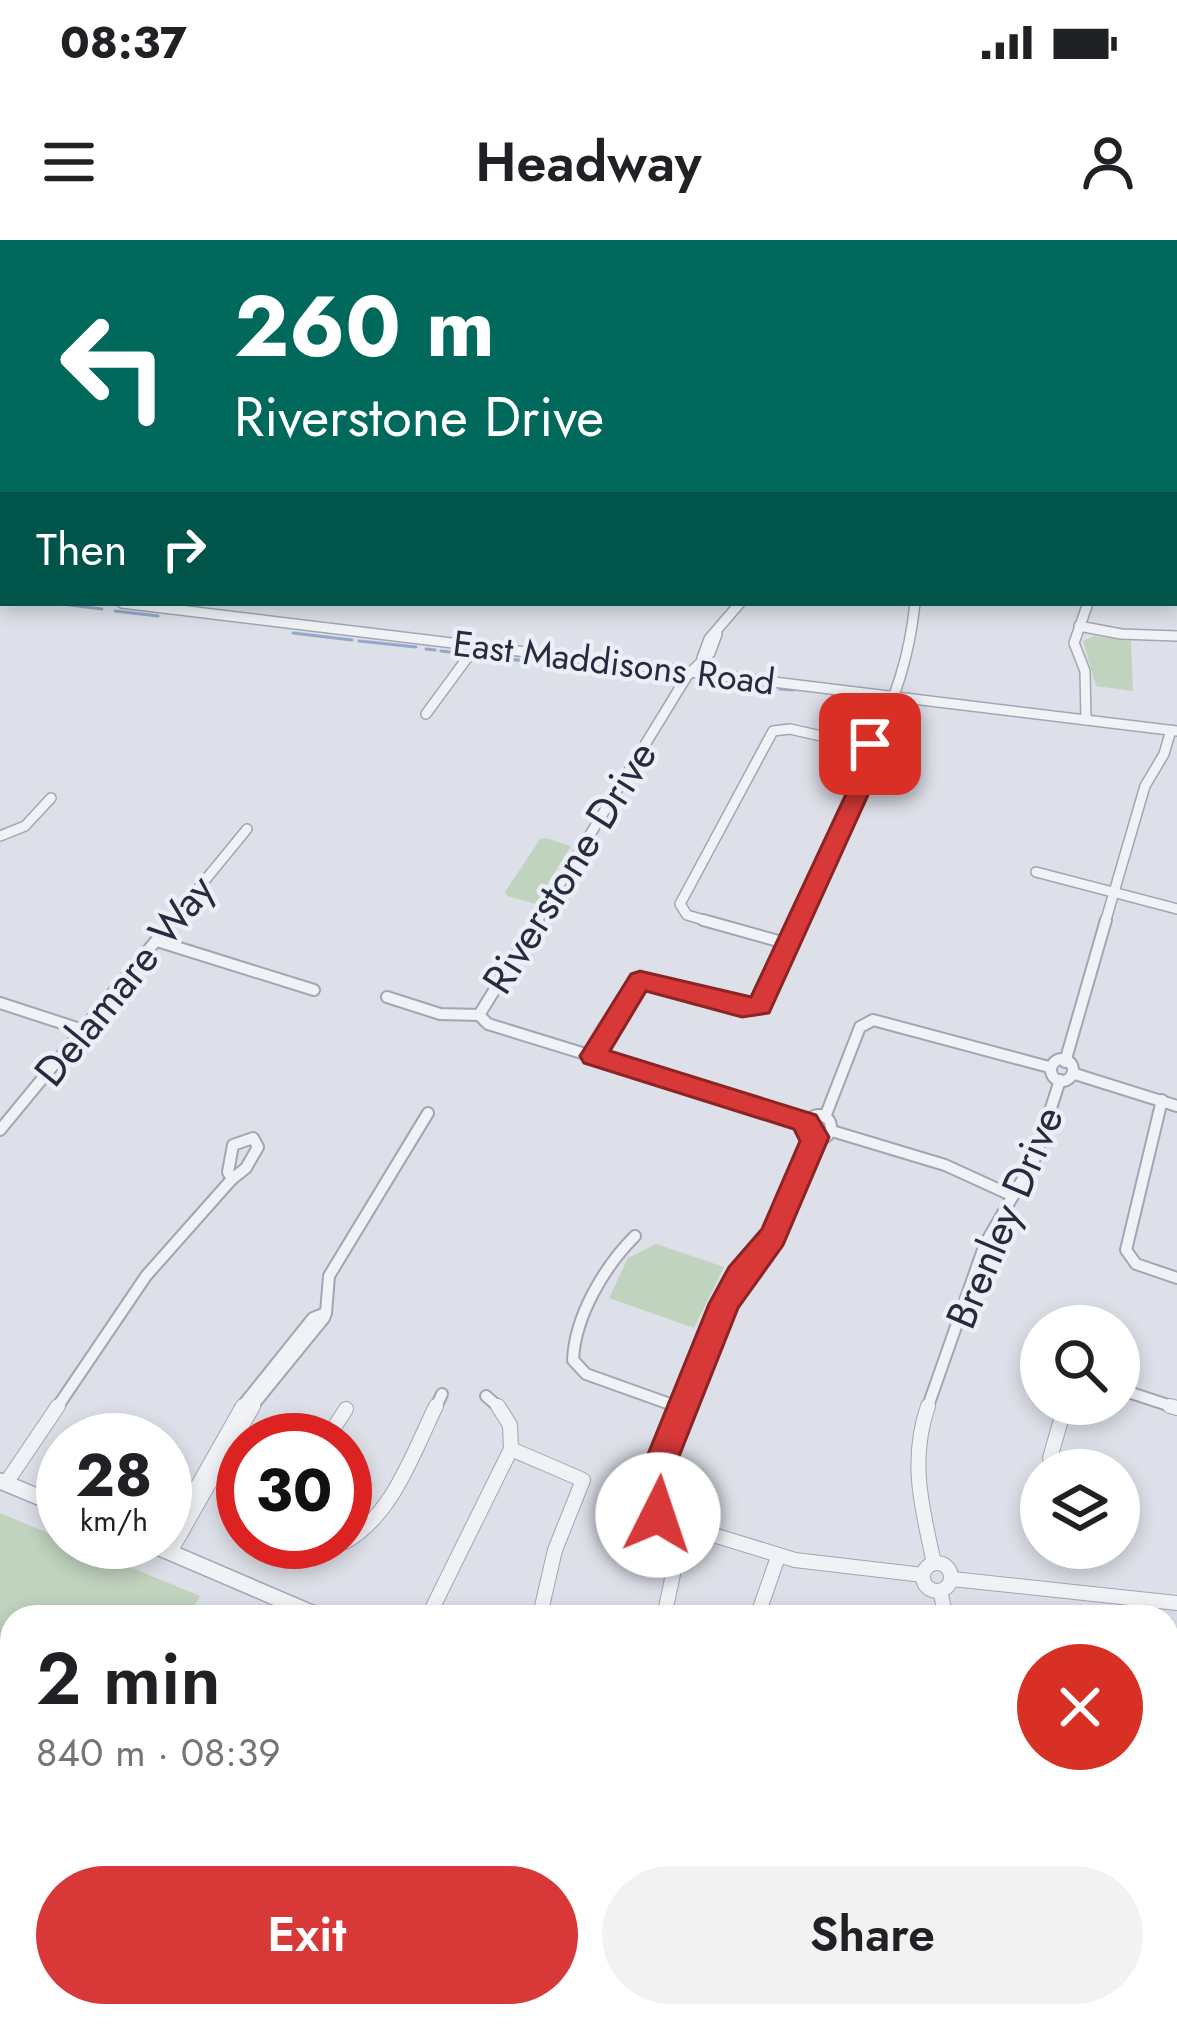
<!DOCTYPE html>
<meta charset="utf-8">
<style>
body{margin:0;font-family:Jost,sans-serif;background:#f2f2f2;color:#202124;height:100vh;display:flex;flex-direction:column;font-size:45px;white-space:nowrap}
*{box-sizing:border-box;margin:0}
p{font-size:39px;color:#757577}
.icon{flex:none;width:66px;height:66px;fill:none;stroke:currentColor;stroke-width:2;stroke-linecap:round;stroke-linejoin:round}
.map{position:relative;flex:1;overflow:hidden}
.drawer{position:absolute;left:0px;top:1365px;width:1179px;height:423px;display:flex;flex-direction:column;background:#fff;border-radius:36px 36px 0 0;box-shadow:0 6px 18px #0003}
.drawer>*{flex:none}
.banner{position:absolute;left:0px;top:0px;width:1179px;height:366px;box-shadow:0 6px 18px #0003;background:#00695c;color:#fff;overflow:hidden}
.tools{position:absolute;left:1020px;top:1065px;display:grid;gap:24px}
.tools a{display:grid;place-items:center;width:120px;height:120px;border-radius:50%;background:#fff;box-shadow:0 6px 18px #0003;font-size:60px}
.speed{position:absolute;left:36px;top:1173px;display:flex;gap:24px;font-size:60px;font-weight:700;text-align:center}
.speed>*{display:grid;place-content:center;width:156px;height:156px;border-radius:50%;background:#fff;box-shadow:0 6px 18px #0003;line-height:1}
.speed small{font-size:30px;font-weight:400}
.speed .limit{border:18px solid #d22;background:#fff;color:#111}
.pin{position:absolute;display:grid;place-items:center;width:102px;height:102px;color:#fff;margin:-51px;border-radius:24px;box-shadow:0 6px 18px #0006}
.me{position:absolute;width:132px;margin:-66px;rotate:4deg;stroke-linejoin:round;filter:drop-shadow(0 0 9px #0008)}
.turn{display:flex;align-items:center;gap:42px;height:252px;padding:0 36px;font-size:54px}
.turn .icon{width:156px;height:156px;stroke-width:2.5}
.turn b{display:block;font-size:84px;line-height:102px}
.then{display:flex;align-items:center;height:114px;padding:0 36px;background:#0003;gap:24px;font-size:45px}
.round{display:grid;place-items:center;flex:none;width:126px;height:126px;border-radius:63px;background:#f2f2f2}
.overview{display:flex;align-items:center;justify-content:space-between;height:204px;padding:0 36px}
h1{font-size:72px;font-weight:600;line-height:90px}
.button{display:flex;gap:24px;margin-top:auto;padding:24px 36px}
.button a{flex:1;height:138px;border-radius:72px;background:#d83838;color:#fff;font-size:48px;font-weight:600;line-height:138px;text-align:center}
.button a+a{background:#f2f2f2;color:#202124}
.status{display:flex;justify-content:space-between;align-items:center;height:84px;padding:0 60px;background:#fff;direction:ltr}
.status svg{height:33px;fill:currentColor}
header{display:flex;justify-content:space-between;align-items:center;height:156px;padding:0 36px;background:#fff;font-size:54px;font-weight:600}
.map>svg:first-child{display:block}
.green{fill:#c0d3be}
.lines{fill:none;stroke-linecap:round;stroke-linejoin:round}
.stream{stroke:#95a8cb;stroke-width:3}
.minor-far3-casing{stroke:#a2a6b2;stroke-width:8}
.minor-far2-casing{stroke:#a2a6b2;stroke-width:12}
.minor-far1-casing{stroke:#a2a6b2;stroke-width:14}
.minor-casing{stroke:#a2a6b2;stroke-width:16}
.tertiary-far1-casing{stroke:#a2a6b2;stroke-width:12}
.tertiary-casing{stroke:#a2a6b2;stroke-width:18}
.minor-far3{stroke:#f0f2f6;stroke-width:6}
.minor-far2{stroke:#f0f2f6;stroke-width:9}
.minor-far1{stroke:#f0f2f6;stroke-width:10}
.minor{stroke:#f0f2f6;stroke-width:14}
.tertiary-far1{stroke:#f0f2f6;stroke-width:9}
.tertiary{stroke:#f0f2f6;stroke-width:15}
.secondary{stroke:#fff;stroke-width:9}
.route{fill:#d83838;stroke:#8c2424;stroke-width:3}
.labels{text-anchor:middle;stroke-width:9;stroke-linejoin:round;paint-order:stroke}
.far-street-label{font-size:36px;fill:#262b40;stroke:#edeff6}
.street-label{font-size:42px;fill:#262b40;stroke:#edeff6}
</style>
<div class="status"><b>08:37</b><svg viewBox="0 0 49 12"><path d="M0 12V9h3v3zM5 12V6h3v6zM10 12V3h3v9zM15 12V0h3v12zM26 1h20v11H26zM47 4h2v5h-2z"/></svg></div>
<header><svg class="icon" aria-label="menu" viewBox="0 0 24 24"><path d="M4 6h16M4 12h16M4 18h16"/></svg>Headway<svg class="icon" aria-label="person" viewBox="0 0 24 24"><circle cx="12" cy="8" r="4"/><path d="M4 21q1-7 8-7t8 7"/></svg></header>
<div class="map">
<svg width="1177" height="1786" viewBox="0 0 1177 1786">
<rect width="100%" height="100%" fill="#dde0e8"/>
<g class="green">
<polygon points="1094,396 1131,401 1133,451 1096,446 1083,401"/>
<polygon points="546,598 571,606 535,664 508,656 505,652 540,599"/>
<polygon points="656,1004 724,1027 694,1088 609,1058 628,1018"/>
<polygon points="0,1273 200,1356 188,1377 12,1377 12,1776 39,1776 33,1786 0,1786"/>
<polygon points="1167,1767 1177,1771 1177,1786 65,1786 70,1776 1167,1776"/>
</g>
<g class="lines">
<g class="stream">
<polyline points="1169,0 1174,3"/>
<polyline points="54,363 102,369"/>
<polyline points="115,371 158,376"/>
<polyline points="293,393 352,400"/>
<polyline points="359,401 416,407"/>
<polyline points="426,409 435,410"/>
<polyline points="441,411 468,414"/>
<polyline points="477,415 533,422"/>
<polyline points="539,422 559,423"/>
<polyline points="704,439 722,442"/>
<polyline points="736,443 750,445"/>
<polyline points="758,446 772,448"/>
<polyline points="780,449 793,450"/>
<polyline points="832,455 849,457"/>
<polyline points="857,458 877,460"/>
</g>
<defs>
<g id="minor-far3">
<polyline points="509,0 522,3"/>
<polyline points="1054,3 1058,0"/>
</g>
<g id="minor-far2">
<polyline points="1079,386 1121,394 1177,396"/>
<polyline points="702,418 709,399 740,363"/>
<polyline points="426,474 476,406"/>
<polyline points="1086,480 1085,431 1074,403 1088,363"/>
<path d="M866,506C896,467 910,411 915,363"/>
<polyline points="0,596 25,586 51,558"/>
<polyline points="1036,632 1177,669"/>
<polyline points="170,683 247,589"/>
<polyline points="536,683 687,436 710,413 717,394"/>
<polyline points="714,683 687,675 680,664 773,491 790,489 866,506"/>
<polyline points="798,683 866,535 871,515 866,506"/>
<polyline points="1105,683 1145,546 1164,514 1171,490"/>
</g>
<g id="minor-far1">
<polyline points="538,680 479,775 488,784 806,882"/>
<polyline points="703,680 789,704"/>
<polyline points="157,701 314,750"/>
<polyline points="387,757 440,774 479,775"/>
<polyline points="0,763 83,790"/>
<polyline points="593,816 632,746 640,740 748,769 760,766 800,680"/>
<circle cx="1062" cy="830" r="11"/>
<polyline points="1065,822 1106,680"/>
<polyline points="1075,834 1177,866"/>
<polyline points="1162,860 1126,1010 1136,1024 1177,1038"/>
<circle cx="819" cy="887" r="12"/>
<polyline points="825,877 860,787 873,780 1049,827"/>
<polyline points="0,890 173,680"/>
<polyline points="832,891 945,925 1013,956"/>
<polygon points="253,898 258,907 246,928 232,939 228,932 233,905"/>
<path d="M635,996C604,1027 575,1076 573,1120L586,1134L681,1168"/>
<polyline points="326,1073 329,1036 428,873"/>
<polyline points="1119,1149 1177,1168"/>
<polyline points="486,1156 501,1169"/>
<polyline points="56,1169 146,1036 232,939"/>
<polyline points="240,1169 313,1078 326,1073 324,1078"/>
<polyline points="250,1169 324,1078"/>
<polyline points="435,1169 442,1154"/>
<polyline points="681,1169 729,1054 773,997 816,897"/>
<polyline points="927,1169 985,1004 1035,918 1060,840"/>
<polyline points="1064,1169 1065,1164"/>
</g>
<g id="minor">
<polyline points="674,1166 681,1168"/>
<path d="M928,1166C909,1221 922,1268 934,1323"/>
<polyline points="1170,1166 1177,1168"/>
<polyline points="326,1200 346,1169"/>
<polyline points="511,1209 583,1240 555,1310 540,1375"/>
<polyline points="1050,1218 1065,1166"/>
<polyline points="210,1235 243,1255"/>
<polyline points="6,1243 58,1166"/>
<polyline points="666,1301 707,1293 795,1320 923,1335"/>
<path d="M345,1302C393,1275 413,1213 436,1166"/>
<polyline points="162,1309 243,1166"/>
<polyline points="170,1312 253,1166"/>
<circle cx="937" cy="1337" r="14"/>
<polyline points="952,1339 1177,1363"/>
<polyline points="940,1351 946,1377"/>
<polyline points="428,1377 511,1209 510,1185 498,1166"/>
<polyline points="664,1377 673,1334 654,1248 683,1166"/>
<polyline points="757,1377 778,1317"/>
</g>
<polyline id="tertiary-far1" points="122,363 1177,491"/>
<g id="tertiary">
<polyline points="0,1241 63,1267"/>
<polyline points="146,1302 321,1377"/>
<polyline points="1167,1732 1177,1736"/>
</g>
</defs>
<use href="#minor-far3" class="minor-far3-casing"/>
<use href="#minor-far2" class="minor-far2-casing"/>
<use href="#minor-far1" class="minor-far1-casing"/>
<use href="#minor" class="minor-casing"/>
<use href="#tertiary-far1" class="tertiary-far1-casing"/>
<use href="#tertiary" class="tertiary-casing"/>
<use href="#minor-far3" class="minor-far3"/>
<use href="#minor-far2" class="minor-far2"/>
<use href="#minor-far1" class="minor-far1"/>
<use href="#minor" class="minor"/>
<use href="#tertiary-far1" class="tertiary-far1"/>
<use href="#tertiary" class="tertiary"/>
<polyline class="secondary" points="1160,0 1165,3"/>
</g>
<polygon class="route" points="870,497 881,504 877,535 769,773 742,777 646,751 610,811 816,875 829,897 783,1005 738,1068 672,1234 674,1275 669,1286 658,1290 646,1286 640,1234 709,1064 729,1027 762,989 800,901 794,889 584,823 580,816 631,734 640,731 751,757 855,535 860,515 855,506"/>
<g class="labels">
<g class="far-street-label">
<text transform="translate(614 422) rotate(7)" y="13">East Maddisons Road</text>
</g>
<g class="street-label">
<text transform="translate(569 627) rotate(-58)" y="15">Riverstone Drive</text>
<text transform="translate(124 740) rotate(-51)" y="15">Delamare Way</text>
<text transform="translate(1004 977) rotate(-67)" y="15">Brenley Drive</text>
</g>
</g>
</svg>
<div class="tools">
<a><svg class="icon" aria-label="search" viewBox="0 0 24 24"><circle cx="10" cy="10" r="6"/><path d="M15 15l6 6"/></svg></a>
<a><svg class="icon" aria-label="layers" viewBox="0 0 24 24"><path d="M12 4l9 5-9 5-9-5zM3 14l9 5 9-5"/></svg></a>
</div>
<div class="speed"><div>28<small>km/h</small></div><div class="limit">30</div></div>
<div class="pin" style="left:870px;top:504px;background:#d93025"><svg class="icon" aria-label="arrive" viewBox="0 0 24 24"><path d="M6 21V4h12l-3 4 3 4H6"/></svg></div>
<svg class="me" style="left:658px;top:1275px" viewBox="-20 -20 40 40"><circle r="19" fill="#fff"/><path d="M0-13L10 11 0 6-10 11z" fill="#d83838"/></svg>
<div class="banner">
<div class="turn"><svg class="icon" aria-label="left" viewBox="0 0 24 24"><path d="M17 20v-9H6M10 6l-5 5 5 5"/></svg><div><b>260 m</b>Riverstone Drive</div></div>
<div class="then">Then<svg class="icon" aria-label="right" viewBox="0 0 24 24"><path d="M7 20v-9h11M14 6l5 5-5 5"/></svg></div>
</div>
<section class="drawer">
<div class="overview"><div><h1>2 min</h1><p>840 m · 08:39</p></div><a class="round" style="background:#d93025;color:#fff"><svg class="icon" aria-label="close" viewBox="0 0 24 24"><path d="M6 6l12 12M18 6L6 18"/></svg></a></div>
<div class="button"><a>Exit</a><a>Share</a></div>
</section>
</div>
